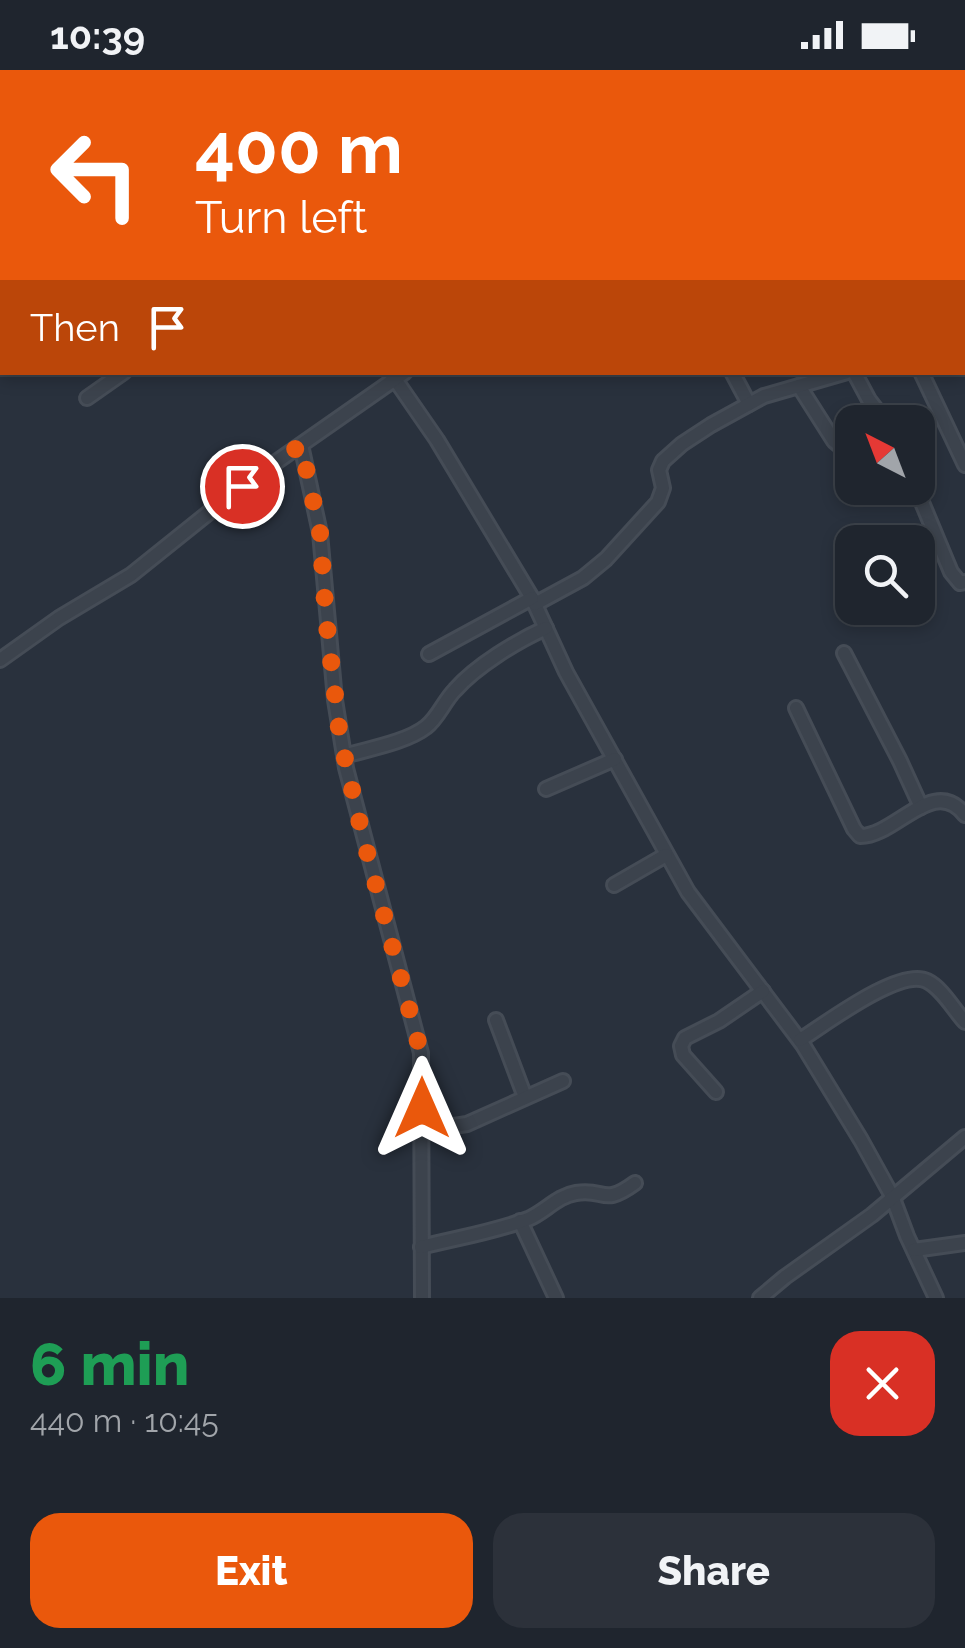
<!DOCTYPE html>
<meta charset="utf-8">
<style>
body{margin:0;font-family:Raleway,sans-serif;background:#2c313a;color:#f1f3f6;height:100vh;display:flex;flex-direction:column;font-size:38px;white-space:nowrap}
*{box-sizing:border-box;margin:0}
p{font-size:32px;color:#a1a5aa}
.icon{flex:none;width:55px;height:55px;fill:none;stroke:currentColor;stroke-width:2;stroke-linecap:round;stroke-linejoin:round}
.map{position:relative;height:1228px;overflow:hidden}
.drawer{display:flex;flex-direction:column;background:#1f252e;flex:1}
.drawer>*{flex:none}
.hud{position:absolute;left:0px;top:0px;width:965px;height:305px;box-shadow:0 5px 15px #0003,0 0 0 2px #3c424a;background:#ea580c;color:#fff;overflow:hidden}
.needle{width:65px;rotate:318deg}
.buttons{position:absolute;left:835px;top:335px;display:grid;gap:20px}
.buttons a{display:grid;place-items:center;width:100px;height:100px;border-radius:20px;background:#1f252e;box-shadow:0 5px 15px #0003,0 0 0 2px #3c424a;font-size:50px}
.pin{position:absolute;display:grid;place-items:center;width:85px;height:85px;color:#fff;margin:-42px;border:5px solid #fff;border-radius:50%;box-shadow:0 2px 10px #0007}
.me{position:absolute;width:110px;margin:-55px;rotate:0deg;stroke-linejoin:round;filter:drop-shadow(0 0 8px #0008)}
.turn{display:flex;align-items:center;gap:35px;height:210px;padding:0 30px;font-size:45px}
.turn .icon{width:130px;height:130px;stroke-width:2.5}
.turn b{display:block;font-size:70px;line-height:85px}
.then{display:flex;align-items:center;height:95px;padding:0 30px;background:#0003;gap:20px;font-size:38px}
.round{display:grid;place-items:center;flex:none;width:105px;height:105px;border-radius:30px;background:#2c313a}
.head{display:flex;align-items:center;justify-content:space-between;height:170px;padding:0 30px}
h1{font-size:60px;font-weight:800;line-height:75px;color:#1e9e55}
.button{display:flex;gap:20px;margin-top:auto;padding:20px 30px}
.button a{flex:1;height:115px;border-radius:30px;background:#ea580c;color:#fff;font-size:40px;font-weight:800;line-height:115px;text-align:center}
.button a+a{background:#2c313a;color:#f1f3f6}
.status{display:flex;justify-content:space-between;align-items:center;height:70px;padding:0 50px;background:#1f252e;direction:ltr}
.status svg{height:28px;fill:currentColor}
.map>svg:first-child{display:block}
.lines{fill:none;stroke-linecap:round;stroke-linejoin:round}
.minor-casing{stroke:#454c56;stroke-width:18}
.minor{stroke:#3c434d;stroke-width:12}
.route{stroke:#ea580c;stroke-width:18;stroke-dasharray:0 32.4}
</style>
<div class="status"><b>10:39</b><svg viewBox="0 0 49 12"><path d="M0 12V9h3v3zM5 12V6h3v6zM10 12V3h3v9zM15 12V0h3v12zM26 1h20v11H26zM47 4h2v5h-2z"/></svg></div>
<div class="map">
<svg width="965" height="1228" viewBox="0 0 965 1228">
<rect width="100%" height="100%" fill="#29313d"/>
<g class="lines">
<defs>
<g id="minor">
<polyline points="188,0 189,2"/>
<polyline points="562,0 563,2"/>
<polyline points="685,0 686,2"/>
<polyline points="290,2 293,0"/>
<polyline points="823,2 828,0"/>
<polyline points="0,249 2,246"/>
<polyline points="962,265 965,264"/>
<polyline points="390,302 437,370 532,528 566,602 688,822 803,975 861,1070 892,1126 907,1166 936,1228"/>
<polyline points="732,302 749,334"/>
<polyline points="854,302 869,330 886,352"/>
<polyline points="921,302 965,395"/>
<polyline points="799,316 834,371 852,386"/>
<polyline points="87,328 124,302"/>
<polyline points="301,375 320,463 335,630 346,698 421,983 422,1228"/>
<polyline points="916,418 951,502 960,513 965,512"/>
<polyline points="535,534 583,508 606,489 658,432 663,418 659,400 663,391 682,374 711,355 764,326 847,302"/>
<polyline points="844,583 900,691 921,737"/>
<polyline points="429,584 532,528"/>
<polyline points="0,590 59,548 131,505 242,416 405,302"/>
<path d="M796,638L854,759L860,766C895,767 934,704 965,745"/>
<path d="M344,686C368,679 407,672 426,657C438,648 444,631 455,620C476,596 517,571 546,558"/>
<polyline points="546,719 615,689"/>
<polyline points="614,815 666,785"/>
<polyline points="496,950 525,1027"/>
<path d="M800,970C824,955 900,897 927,911C942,918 954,940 965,952"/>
<polyline points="716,1022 683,985 681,976 685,968 719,951 763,921"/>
<polyline points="421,1061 467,1054 563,1011"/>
<polyline points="520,1151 556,1228"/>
<path d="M421,1177C456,1168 494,1162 528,1149C545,1142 557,1126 576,1123C606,1118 602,1137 635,1113"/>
<polyline points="914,1180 965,1173"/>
<polyline points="760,1228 785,1207 872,1145 965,1067"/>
</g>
</defs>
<use href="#minor" class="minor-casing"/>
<use href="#minor" class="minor"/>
</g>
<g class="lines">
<polyline class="route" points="242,416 301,375 320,462 326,548 340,667 363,767 421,983 422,1038"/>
</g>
</svg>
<div class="buttons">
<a><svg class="needle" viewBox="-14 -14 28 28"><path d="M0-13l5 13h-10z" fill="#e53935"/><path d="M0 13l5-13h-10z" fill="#a1a5aa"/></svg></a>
<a><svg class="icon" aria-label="search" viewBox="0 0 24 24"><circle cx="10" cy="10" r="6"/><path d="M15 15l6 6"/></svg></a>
</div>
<div class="pin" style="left:242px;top:416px;background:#d93025"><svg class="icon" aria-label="arrive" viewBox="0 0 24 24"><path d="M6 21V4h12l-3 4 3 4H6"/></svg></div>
<svg class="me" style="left:422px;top:1038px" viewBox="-20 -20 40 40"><path d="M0-17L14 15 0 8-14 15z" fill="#ea580c" stroke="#fff" stroke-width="4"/></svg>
<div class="hud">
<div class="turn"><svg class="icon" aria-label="left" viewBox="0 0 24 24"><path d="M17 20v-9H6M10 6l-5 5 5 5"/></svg><div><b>400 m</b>Turn left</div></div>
<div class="then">Then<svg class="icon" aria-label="arrive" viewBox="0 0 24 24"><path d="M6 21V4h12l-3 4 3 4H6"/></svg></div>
</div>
</div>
<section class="drawer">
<div class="head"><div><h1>6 min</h1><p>440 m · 10:45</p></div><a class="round" style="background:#d93025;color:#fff"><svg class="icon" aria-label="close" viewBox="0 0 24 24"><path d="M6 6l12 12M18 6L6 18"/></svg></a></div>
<div class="button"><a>Exit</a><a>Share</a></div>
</section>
